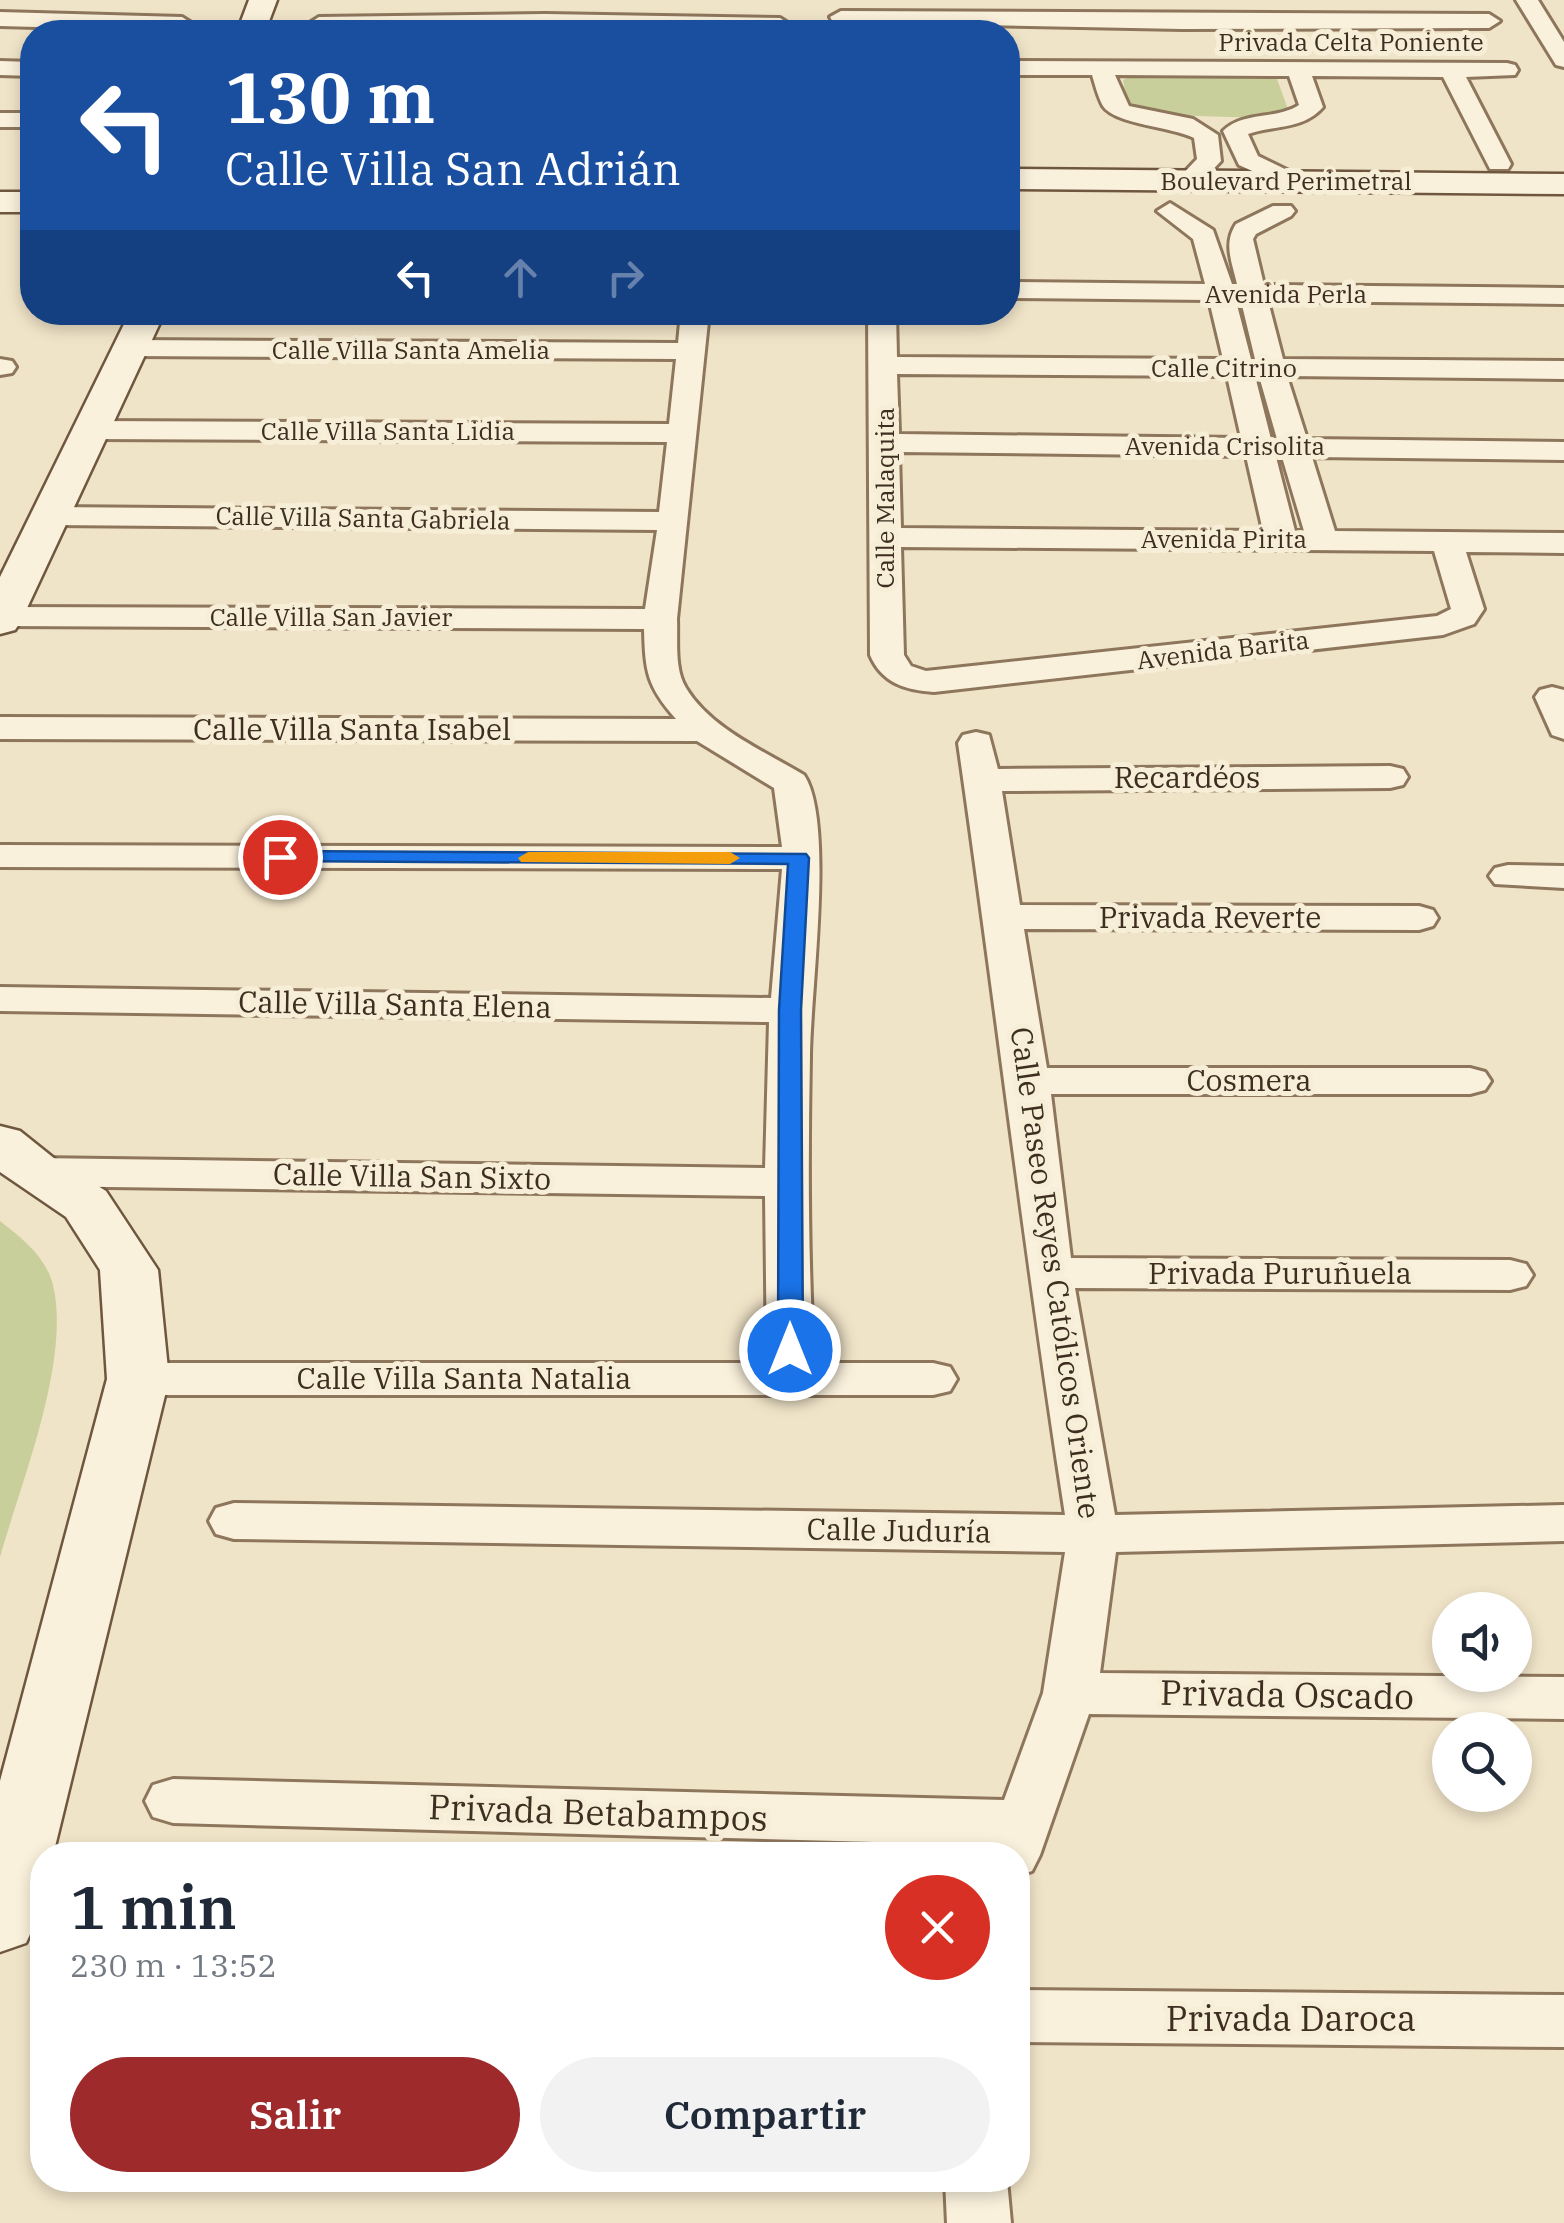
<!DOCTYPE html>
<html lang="es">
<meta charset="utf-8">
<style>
body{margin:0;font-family:"IBM Plex Serif",serif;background:#f2f2f3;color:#1f2937;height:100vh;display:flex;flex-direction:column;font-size:38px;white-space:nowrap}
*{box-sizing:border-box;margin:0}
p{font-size:32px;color:#747a83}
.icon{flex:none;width:55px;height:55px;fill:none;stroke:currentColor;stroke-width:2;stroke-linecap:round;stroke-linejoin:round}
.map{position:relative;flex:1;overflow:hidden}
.sheet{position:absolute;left:30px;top:1842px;width:1000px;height:350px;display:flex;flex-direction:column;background:#fff;border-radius:40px;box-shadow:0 5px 15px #0003}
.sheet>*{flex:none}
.hud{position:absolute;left:20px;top:20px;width:1000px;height:305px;border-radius:40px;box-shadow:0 5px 15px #0003;background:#1a4fa0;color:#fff;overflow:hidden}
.tools{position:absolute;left:1432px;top:1592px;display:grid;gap:20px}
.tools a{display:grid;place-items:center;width:100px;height:100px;border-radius:50%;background:#fff;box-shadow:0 5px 15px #0003;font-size:50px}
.pin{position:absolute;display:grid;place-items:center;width:85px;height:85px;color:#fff;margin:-42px;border:5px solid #fff;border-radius:50%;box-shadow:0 2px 10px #0007}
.me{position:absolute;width:110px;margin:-55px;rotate:0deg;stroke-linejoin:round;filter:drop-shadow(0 0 8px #0008)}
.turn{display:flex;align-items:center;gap:35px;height:210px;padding:0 40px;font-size:45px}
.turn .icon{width:130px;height:130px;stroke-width:2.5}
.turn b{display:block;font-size:70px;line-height:85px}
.lanes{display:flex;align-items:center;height:95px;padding:0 40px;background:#0003;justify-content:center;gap:50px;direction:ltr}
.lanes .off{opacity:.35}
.round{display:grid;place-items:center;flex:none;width:105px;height:105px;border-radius:52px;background:#f2f2f3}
.head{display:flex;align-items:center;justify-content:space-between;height:170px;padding:0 40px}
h1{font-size:60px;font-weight:600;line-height:75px}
.cta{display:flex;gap:20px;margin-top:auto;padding:20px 40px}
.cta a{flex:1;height:115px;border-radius:60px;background:#9e2a2b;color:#fff;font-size:40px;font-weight:600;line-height:115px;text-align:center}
.cta a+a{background:#f2f2f3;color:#1f2937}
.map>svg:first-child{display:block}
.green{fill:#c9cf9b}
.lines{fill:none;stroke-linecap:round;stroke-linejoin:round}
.street-casing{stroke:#8d765c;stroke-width:6}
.secondary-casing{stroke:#6f573f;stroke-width:5}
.street{fill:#faf1dc;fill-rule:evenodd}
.secondary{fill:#faf1dc;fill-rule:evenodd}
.route{fill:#1a73e8;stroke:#114b97;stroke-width:2.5}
.slow{fill:#f59e0b}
.labels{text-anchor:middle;stroke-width:10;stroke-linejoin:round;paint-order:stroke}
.far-street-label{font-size:25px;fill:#3d2e20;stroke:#f7eed8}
.street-label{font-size:30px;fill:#3d2e20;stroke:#f7eed8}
.near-street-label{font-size:35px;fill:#3d2e20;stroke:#f7eed8}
</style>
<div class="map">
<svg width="1564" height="2223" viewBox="0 0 1564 2223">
<rect width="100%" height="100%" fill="#f0e4c8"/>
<g class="green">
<polygon points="1131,76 1277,79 1289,112 1261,118 1135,114 1128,110 1123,80"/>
<path d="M0,1221C22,1238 46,1257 53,1285C71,1361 21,1482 0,1557Z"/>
</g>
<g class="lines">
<defs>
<g id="street">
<polygon points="1516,0 1538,0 1564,42 1564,67 1556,65"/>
<polygon points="841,11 1489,14 1500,21 1489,28 1182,29 833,22 830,17"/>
<polygon points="0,12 182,17 193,24 182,31 0,26"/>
<polygon points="545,14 780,18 791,25 780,32 545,28 319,31 308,24 319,17"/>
<polygon points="0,61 32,62 32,76 0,75"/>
<path d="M1008,61L1507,63L1515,65L1518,70L1515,75L1466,77L1511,164L1508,169H1490L1443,77L1312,76L1323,107C1303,130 1274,125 1248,134L1258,156L1299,176L1302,181L1299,186L1290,188L1239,165L1223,131C1243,111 1276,120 1299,105L1289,76L1115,75L1129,106L1193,119L1218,135L1221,161L1197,186L1188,188L1176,181L1197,159L1194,138C1173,127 1114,124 1103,106C1098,97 1095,85 1092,75H1008Z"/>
<rect x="0" y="113" width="32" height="14"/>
<path d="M1170,203L1213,230L1232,284H1237C1232,262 1223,244 1236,224L1273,206H1291L1295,211L1291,216L1256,234L1253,239L1264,285L1564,288V304L1268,301L1283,359L1564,361V379L1287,376L1307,439L1564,442V460L1312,457L1335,531L1564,533V553L1466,552L1484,609L1474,624L1443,635L934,692C905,690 882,683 870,655L868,312H896L897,357L1223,359L1209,300L1008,298V282L1205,284L1193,239L1157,211ZM1236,301H1241L1255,359H1251ZM897,374L1227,376L1241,438L899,434ZM1255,376H1259L1277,439H1271ZM899,452L1246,456L1263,531L901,528ZM1276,457H1282L1304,531H1295ZM901,547L1434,551L1451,609L1437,616L926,671L911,666L904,655Z"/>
<path d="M681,312H709L677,619C678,640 674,669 686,688C711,729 764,751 804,775C835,821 810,995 810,1057C808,1159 808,1259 814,1363H933L950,1367L957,1379L950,1391L933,1395H138L121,1391L114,1379L121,1367L138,1363H767L765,1196L35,1186L20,1182L13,1172L20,1162L35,1158L765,1168L769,1022L0,1011V987L771,998L782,869L0,867V845L782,847L774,788L697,741L0,739V717L676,719C647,686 645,672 644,629L2,626L0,607L645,609L657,530L52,525L41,523L36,516L41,509L52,507L659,512L667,442L93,439L83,436L78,430L83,424L93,421L669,424L676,359L132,356L118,348L132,340L678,343Z"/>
<polygon points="0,359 12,361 16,367 12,373 0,375"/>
<polygon points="1552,687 1564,690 1564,739 1552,735 1535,697 1540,690"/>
<path d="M976,732L989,735L998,769L1390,766L1403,769L1408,777L1403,785L1390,788L1002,791L1020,905L1419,906L1433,910L1438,918L1433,926L1419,930L1024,929L1047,1068H1470L1485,1072L1491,1081L1485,1090L1470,1094H1051L1071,1258L1510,1260L1526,1264L1533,1275L1526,1286L1510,1290L1075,1288L1115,1515L1564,1505V1541L1116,1552L1100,1673L1564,1677V1719L1089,1714L1040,1855L1032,1871L1018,1876V1855H984L987,1845L173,1823L153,1817L145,1801L153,1785L173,1779L1004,1800L1043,1693L1065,1552L234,1539L216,1534L209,1521L216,1508L234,1503L1065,1515C1025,1258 995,1000 958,743L963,735Z"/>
<polygon points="1508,865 1564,866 1564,888 1495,884 1489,876 1495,868"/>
<polygon points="1018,1990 1564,1995 1564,2047 1018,2042"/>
<polygon points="945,2180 1007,2180 1011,2223 947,2223"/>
</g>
<g id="secondary">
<polygon points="249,0 277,0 265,32 237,32"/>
<polygon points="1008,169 1564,174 1564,194 1008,189"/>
<rect x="0" y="192" width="32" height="20"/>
<polygon points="130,312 165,312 21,621 15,630 0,634 0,577"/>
<path d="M0,1126L20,1131L55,1159L106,1191L158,1270L169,1379L53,1855H42C42,1888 41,1913 26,1943L0,1952V1781L107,1379L100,1270L66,1217L0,1172Z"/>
</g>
</defs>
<use href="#street" class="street-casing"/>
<use href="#secondary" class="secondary-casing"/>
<use href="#street" class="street"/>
<use href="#secondary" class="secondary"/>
</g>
<polygon class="route" points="280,851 806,854 809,858 801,1010 803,1350 799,1356 790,1359 778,1350 779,1010 788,864 272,861 272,853"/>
<polygon class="slow" points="528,852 730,852 740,858 730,864 521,862 518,858"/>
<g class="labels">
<g class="far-street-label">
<text x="1351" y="51">Privada Celta Poniente</text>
<text x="1286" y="190">Boulevard Perimetral</text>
<text x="1286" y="303">Avenida Perla</text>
<text x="411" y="359">Calle Villa Santa Amelia</text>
<text x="1224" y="377">Calle Citrino</text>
<text x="388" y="440">Calle Villa Santa Lidia</text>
<text x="1225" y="455">Avenida Crisolita</text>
<text transform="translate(885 498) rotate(-90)" y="9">Calle Malaquita</text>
<text transform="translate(363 518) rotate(1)" y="9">Calle Villa Santa Gabriela</text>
<text x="1224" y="548">Avenida Pirita</text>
<text x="331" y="626">Calle Villa San Javier</text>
<text transform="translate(1223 650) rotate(-7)" y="9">Avenida Barita</text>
</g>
<g class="street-label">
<text x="352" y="740">Calle Villa Santa Isabel</text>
<text x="1187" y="788">Recardéos</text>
<text x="1210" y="928">Privada Reverte</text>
<text transform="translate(395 1005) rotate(1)" y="10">Calle Villa Santa Elena</text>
<text x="1249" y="1091">Cosmera</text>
<text transform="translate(412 1177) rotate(1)" y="10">Calle Villa San Sixto</text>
<text transform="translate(1055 1273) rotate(82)" y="10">Calle Paseo Reyes Católicos Oriente</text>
<text x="1280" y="1284">Privada Puruñuela</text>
<text x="464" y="1389">Calle Villa Santa Natalia</text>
<text transform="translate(899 1531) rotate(1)" y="10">Calle Juduría</text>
</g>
<g class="near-street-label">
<text transform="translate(1287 1695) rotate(1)" y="12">Privada Oscado</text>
<text transform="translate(598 1813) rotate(2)" y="12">Privada Betabampos</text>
<text x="1291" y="2031">Privada Daroca</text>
</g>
</g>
</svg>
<div class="tools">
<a><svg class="icon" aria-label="sound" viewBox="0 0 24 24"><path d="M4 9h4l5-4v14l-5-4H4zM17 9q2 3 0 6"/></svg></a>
<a><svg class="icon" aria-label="search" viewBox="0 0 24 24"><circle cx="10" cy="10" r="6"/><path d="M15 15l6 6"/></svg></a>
</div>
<div class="pin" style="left:280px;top:857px;background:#d93025"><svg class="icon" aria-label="arrive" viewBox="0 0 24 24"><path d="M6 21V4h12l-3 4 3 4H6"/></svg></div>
<svg class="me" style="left:790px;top:1350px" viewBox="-20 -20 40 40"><circle r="17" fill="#1a73e8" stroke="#fff" stroke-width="3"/><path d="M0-11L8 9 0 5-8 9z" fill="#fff"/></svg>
<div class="hud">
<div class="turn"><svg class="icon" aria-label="left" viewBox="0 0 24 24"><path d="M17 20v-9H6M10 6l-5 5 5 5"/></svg><div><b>130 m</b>Calle Villa San Adrián</div></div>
<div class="lanes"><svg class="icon" aria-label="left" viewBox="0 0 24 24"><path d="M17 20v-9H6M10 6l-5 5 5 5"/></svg><svg class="icon off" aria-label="ahead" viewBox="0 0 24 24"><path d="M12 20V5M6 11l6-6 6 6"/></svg><svg class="icon off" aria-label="right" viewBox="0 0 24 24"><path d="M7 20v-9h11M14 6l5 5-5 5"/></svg></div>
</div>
<section class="sheet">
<div class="head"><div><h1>1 min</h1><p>230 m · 13:52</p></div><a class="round" style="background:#d93025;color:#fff"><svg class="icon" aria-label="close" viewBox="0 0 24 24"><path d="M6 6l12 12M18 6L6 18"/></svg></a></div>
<div class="cta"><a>Salir</a><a>Compartir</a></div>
</section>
</div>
